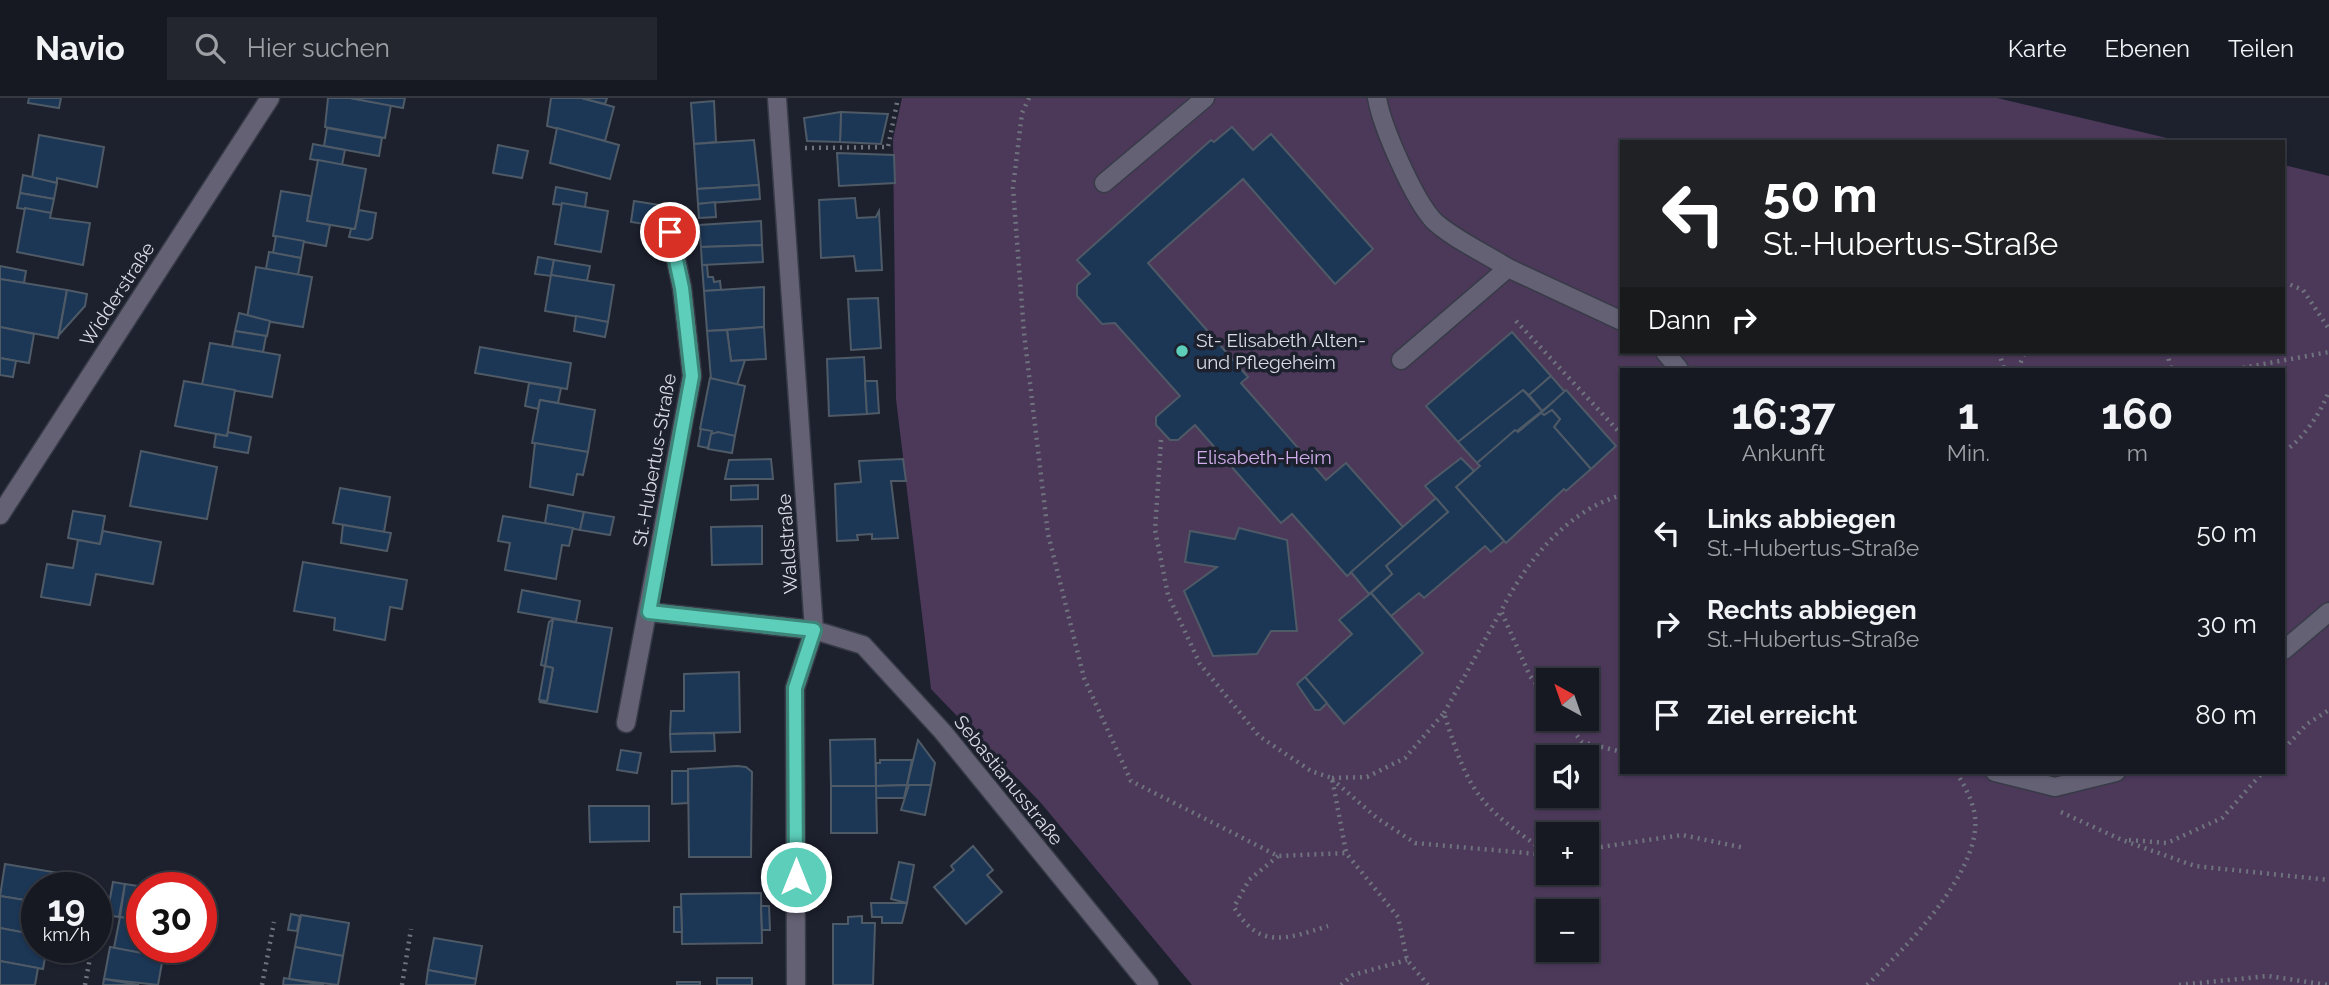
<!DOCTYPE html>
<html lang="de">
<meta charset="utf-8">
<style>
body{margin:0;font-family:Raleway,sans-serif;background:#23262f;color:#f1f3f6;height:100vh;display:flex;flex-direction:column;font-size:26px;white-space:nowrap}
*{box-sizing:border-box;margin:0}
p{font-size:23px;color:#9ea0a5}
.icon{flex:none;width:38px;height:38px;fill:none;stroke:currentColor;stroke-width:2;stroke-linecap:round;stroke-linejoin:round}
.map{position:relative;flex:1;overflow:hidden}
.details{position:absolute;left:1620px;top:270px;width:665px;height:406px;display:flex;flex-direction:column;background:#161922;border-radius:0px;box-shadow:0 2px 5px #0004,0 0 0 2px #353840}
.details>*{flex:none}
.guide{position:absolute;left:1620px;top:42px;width:665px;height:214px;border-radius:0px;box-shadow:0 2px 5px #0004,0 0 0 2px #353840;background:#202124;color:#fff;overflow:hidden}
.needle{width:46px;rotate:320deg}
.buttons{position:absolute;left:1536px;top:570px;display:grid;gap:14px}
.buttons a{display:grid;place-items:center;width:63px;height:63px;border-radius:0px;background:#161922;box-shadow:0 2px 5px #0004,0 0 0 2px #353840;font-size:35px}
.speed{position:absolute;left:21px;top:774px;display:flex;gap:14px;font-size:35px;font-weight:700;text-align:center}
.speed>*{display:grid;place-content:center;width:91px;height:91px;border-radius:50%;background:#161922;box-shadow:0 2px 5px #0004,0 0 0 2px #353840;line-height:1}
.speed small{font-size:18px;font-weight:400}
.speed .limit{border:10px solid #d22;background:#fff;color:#111}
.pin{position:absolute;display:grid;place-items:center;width:60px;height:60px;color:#fff;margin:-30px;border:4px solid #fff;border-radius:50%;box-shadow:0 2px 7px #0007}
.me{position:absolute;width:77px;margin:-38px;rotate:0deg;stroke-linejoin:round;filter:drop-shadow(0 0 5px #0008)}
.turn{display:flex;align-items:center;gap:24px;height:147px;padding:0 28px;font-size:32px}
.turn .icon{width:91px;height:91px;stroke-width:2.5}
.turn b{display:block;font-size:49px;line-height:60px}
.then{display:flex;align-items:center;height:66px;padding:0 28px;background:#0003;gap:14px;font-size:26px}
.eta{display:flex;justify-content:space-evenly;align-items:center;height:119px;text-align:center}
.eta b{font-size:42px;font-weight:700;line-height:49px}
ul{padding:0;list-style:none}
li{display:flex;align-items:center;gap:21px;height:91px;padding:0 28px}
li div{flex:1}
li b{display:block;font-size:26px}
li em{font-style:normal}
header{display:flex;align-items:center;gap:42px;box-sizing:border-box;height:98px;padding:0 35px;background:#161922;border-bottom:2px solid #353840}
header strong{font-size:33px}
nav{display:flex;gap:38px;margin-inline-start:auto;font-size:24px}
.search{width:490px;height:63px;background:#23262f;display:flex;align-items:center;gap:18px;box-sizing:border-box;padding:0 24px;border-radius:0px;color:#9ea0a5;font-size:26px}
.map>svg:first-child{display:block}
.green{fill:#4c395a;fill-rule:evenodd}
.building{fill:#1c3655;stroke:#4f5a67;stroke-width:2}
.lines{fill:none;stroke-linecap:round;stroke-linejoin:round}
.street-casing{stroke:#373b47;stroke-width:21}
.path{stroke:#6f737e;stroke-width:4.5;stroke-dasharray:2 5;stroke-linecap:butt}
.street{stroke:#646174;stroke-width:18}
.route-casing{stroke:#3c8679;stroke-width:18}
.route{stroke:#5cceba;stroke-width:12}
.poi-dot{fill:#5cceba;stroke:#1d212e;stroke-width:2.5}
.labels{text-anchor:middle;stroke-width:7;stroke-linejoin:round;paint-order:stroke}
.street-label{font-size:19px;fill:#d8dbe4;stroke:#1d212e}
.poi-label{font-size:19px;fill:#d8dbe4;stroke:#1d212e;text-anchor:start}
.park-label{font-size:19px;fill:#d1adeb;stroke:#1d212e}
</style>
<header>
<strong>Navio</strong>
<div class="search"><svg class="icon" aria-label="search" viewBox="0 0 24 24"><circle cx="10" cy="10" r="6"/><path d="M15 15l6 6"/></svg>Hier suchen</div>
<nav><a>Karte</a><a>Ebenen</a><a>Teilen</a></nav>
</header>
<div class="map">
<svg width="2329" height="887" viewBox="0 0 2329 887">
<rect width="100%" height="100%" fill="#1d212e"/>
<path class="green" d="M902,0H1997L2184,44H1622V254H2284V67L2329,78V887H1192L1041,705L931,591L896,301L893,41ZM1622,271H2284V674H1622ZM1549,583H1587V621H1549ZM1549,660H1587V698H1549ZM1549,737H1587V775H1549ZM1549,814H1587V852H1549Z"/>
<g class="building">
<polygon points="29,0 61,0 59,10 28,5"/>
<polygon points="328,0 350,0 391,7 385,40 325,29"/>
<polygon points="350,0 405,0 403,10"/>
<polygon points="551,0 582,0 614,9 605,43 547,28"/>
<polygon points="581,0 607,0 605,6"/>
<polygon points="714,3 716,44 694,46 691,5"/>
<polygon points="841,14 888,16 881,46 840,44"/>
<polygon points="841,14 840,44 807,43 804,20"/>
<polygon points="1232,29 1253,52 1271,36 1373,151 1335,186 1243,81 1148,165 1248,279 1241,285 1326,382 1346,365 1403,429 1347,478 1292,416 1281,425 1195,327 1178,342 1170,342 1156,327 1156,319 1180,298 1115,225 1102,226 1077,198 1077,187 1090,176 1077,162 1211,42 1214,44"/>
<polygon points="327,30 382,40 379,58 324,48"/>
<polygon points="557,30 619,47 610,81 550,65"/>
<polygon points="39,37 104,49 97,89 57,80 57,85 32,80"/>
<polygon points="754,42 759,87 697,91 694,46"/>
<polygon points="313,46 345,52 342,67 310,61"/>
<polygon points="498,47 528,53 522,80 493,75"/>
<polygon points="837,55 894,57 895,85 839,88"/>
<polygon points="318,62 366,71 355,131 307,123"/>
<polygon points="23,77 57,85 54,101 20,95"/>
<polygon points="759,87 760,101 698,106 697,91"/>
<polygon points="556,89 587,95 585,109 553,106"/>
<polygon points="281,93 311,98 307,123 330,127 326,148 273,138"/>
<polygon points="20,95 54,101 51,115 17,110"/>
<polygon points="855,100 857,120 876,119 879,113 882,172 856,173 854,158 821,160 819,102"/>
<polygon points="634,103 660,107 658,128 631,124"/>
<polygon points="715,104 716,119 699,120 698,106"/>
<polygon points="562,105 608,113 601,154 555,146"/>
<polygon points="25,110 51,115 50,120 90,125 83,167 17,154"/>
<polygon points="359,112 376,115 372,140 368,142 349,139 351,131 355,131"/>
<polygon points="761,123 762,147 701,149 699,127"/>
<polygon points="276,138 304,143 301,160 273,155"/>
<polygon points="762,147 763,164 702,167 701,149"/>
<polygon points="269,154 301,160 298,177 266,171"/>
<polygon points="538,159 554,162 551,178 535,176"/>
<polygon points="554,162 590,168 587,183 551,177"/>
<polygon points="702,167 707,167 708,179 713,179 714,184 720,183 721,192 704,193"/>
<polygon points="0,168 26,173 24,185 0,181"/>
<polygon points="256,169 312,179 303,229 247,220"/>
<polygon points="551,177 614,187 608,224 545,213"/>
<polygon points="0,181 67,192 58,240 0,229"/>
<polygon points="764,189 764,229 707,233 704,193"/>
<polygon points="67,192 87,196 85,208 59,237"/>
<polygon points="878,200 881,250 851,252 848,201"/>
<polygon points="239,215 270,223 267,238 235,233"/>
<polygon points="576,218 608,224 605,239 574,233"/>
<polygon points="0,229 34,236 29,265 0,260 0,263"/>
<polygon points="764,229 766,261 731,263 727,232"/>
<polygon points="727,232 731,263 745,262 737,287 711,281 707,233"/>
<polygon points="235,233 266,238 263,254 232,249"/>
<polygon points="1512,234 1551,278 1529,297 1523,292 1458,344 1426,308"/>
<polygon points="210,245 280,257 272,299 202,287"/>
<polygon points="480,249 571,265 567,291 475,275"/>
<polygon points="864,259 867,316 829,318 827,261"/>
<polygon points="0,260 16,263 13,279 0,277"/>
<polygon points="1551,278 1565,294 1542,313 1529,297"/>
<polygon points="710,280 745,288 735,338 711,336 700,331"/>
<polygon points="184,283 235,292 227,338 175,328"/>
<polygon points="865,283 877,283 879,315 867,316"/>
<polygon points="529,285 561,290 558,305 540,302 538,311 525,308"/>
<polygon points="1523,292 1542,313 1477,365 1458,344"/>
<polygon points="1566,292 1616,348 1591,371 1554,329 1560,321 1552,312 1544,317 1541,315"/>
<polygon points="540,302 595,312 588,354 532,345"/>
<polygon points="1552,312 1560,321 1554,329 1591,371 1566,393 1564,391 1506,445 1456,389 1480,368 1477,365 1515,332 1518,334 1541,315 1544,317"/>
<polygon points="701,331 712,333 708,350 698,348"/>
<polygon points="228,334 251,339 248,355 214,349 216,336 227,338"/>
<polygon points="718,334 735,338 732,355 708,351 711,336"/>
<polygon points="535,345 588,354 583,377 577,376 573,397 530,389"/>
<polygon points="141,353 217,369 207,421 130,408"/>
<polygon points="1461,360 1474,373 1456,389 1504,443 1491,454 1485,448 1424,500 1419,495 1391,518 1371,495 1392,476 1386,468 1448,414 1425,388"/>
<polygon points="771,361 773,381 725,381 729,362"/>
<polygon points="903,361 906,383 891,383 898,440 872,441 872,436 857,437 858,442 837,443 835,386 861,384 859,363"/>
<polygon points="758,387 758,401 731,402 731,388"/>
<polygon points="340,390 390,399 384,434 333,425"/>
<polygon points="1436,400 1448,414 1386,468 1392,476 1369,496 1351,474"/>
<polygon points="548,407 584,414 580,432 545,425"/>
<polygon points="73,413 105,418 100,446 68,440"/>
<polygon points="584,414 614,419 610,437 580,432"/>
<polygon points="503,418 573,430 569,448 562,447 556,481 505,472 510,445 498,443"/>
<polygon points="343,427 391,435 387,453 341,445"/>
<polygon points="762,428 762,466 712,467 711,429"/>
<polygon points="1239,430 1287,442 1297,533 1271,533 1257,556 1213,558 1184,493 1217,469 1185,464 1190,433 1235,441"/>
<polygon points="103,433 161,444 153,486 96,476 90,507 41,499 47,466 73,470 78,442 100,446"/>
<polygon points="303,464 407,482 402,511 390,509 385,542 334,532 335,520 294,513"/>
<polygon points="522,492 580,503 576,524 518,514"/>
<polygon points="1371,495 1423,555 1344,626 1305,579 1352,536 1339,522"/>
<polygon points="553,521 612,530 597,614 539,604 547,603 553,570 545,568"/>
<polygon points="553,521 545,568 541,567 549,524"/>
<polygon points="545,568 553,570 547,603 539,602"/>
<polygon points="739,574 740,634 670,636 671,613 684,613 684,576"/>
<polygon points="1305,579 1327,605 1320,612 1315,612 1297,586"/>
<polygon points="714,635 715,653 671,654 670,636"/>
<polygon points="875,641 876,688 831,688 830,642"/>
<polygon points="918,642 935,665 931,687 907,687"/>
<polygon points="621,652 641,655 637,675 617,672"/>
<polygon points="880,662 912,662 907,687 876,688 876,665 880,665"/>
<polygon points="737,668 746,669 752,674 751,759 689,759 688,671"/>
<polygon points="672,673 688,673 688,705 672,706"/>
<polygon points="907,687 904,700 876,700 876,688"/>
<polygon points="909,687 931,687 925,717 901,712"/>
<polygon points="831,688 876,688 877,735 831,735"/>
<polygon points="589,708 649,708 649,743 590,744"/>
<polygon points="973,748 993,772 987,777 1002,794 966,826 934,789 954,772 951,768"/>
<polygon points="899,764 914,767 907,805 891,801"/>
<polygon points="5,766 59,775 57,789 37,789 37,804 0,798"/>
<polygon points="113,784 125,786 119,819 107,817"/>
<polygon points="125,786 144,789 142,789 142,823 120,819"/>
<polygon points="761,795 762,845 682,846 681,796"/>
<polygon points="0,798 37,804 37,837 0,830"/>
<polygon points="871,805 907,805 902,825 882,825 882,819 872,819"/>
<polygon points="761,808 769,808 770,832 762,832"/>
<polygon points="674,809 681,809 682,834 674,834"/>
<polygon points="291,816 300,818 297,833 288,832"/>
<polygon points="301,817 349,825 343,858 295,849"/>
<polygon points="862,818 862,825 875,825 873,887 833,887 833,826 848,826 848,819"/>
<polygon points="120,819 142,823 142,849 170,849 168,860 114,850"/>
<polygon points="0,830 37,837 37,849 47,849 43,871 0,863"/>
<polygon points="434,840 482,848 476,881 428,872"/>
<polygon points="110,849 163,859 158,887 104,881"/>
<polygon points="295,849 343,858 338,887 289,881"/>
<polygon points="0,863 38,870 35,887 0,887"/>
<polygon points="428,872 476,881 475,887 426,887"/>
<polygon points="284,880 289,881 324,887 283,887"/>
<rect x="717" y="880" width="35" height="7"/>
<polygon points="104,881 139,887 103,887"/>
<rect x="677" y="884" width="23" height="3"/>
</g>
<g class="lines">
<defs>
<g id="street">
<polyline points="777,0 814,532 795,590 796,887"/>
<path d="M1377,0C1382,29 1414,102 1434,123C1452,140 1486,156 1508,170L1401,262"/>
<polyline points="1104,85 1205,0"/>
<polyline points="1508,170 1622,223"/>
<polyline points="1665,254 1679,271"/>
<polyline points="0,417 270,0"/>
<polyline points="649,514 814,532 863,547 943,634 1149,887"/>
<polyline points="2284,552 2329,514"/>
<polyline points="626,625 692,278 682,190 670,133"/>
<polyline points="1995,674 2055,689 2116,674"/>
</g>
</defs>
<use href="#street" class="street-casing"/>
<g class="path">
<polyline points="1029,0 1022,15 1013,90 1024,235 1048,436 1084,580 1131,683 1278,758 1346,755 1398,819 1407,862 1428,887"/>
<polyline points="805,50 888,49 898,0"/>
<polyline points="2284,184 2303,192 2329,231"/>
<polyline points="1516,223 1622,337"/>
<polyline points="1999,254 2004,271"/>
<polyline points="2167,254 2171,271"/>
<polyline points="2018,271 2025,254"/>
<polyline points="2236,271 2329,254"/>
<polyline points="1161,342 1155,432 1168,497 1200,566 1259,638 1311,673 1332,680 1346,754"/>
<path d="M2284,353C2302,343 2323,312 2329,292"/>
<path d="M1549,602L1530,578L1501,513C1526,464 1567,412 1622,397"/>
<polyline points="1444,615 1501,513"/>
<polyline points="1564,621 1582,644 1622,654"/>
<polyline points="2284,651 2307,626 2329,612"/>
<path d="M1332,680L1367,679L1405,660L1444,615C1469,696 1479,708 1549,756"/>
<polyline points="1332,681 1377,720 1415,745 1549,757"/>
<polyline points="2061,714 2122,742 2195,768 2329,782"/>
<polyline points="2129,742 2167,745 2222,720 2263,674"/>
<polyline points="1587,751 1682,737 1745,750"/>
<path d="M1278,758L1249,782L1234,809C1259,852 1287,841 1328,828"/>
<polyline points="96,828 103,791"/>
<polyline points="85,887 92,849"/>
<polyline points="262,887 274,824"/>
<polyline points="402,887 411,831"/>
<polyline points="1341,887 1353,877 1407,862"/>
<path d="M1867,887C1904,851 1987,769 1974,713C1971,699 1963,685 1956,674"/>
<polyline points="2179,887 2268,878 2328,887"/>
</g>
<use href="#street" class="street"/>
</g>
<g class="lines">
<defs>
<polyline id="route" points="670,134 682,190 692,278 649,514 814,532 795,590 796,779"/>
</defs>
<use href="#route" class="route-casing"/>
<use href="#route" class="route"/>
</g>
<circle class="poi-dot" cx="1182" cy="253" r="7"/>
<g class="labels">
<g class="street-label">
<text transform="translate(117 196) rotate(-57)" y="7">Widderstraße</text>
<text transform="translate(654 362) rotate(-80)" y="7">St.-Hubertus-Straße</text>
<text transform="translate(787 446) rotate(-94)" y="7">Waldstraße</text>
<text transform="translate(1009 682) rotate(51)" y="7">Sebastianusstraße</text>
</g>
<g class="poi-label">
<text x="1196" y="249">St- Elisabeth Alten-<tspan x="1196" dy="22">und Pflegeheim</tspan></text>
</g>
<g class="park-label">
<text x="1264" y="366">Elisabeth-Heim</text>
</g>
</g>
</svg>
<div class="buttons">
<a><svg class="needle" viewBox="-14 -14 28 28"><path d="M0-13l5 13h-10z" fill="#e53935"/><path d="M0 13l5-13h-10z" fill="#9ea0a5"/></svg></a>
<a><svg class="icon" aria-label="sound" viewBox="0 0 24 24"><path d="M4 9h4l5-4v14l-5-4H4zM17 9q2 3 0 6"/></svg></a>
<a>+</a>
<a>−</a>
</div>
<div class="speed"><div>19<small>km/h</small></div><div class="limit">30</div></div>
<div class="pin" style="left:670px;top:134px;background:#d93025"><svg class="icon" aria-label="arrive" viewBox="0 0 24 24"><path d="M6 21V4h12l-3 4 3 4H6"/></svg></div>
<svg class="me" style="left:796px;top:779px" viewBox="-20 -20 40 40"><circle r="17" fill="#5cceba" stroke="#fff" stroke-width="3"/><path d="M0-11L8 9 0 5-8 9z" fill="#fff"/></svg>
<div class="guide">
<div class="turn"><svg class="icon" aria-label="left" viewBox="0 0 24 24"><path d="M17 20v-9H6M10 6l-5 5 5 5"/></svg><div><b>50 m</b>St.-Hubertus-Straße</div></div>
<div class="then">Dann<svg class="icon" aria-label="right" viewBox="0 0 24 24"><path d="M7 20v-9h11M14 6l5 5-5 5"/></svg></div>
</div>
<section class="details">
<div class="eta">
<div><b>16:37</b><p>Ankunft</p></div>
<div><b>1</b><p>Min.</p></div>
<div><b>160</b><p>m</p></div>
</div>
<ul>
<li><svg class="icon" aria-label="left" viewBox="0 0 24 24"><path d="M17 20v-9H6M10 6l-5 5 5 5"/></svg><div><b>Links abbiegen</b><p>St.-Hubertus-Straße</p></div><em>50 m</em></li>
<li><svg class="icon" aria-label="right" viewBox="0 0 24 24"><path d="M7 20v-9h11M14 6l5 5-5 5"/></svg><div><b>Rechts abbiegen</b><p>St.-Hubertus-Straße</p></div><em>30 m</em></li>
<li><svg class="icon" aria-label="arrive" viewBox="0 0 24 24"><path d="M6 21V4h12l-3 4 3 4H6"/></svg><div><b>Ziel erreicht</b></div><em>80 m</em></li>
</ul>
</section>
</div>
